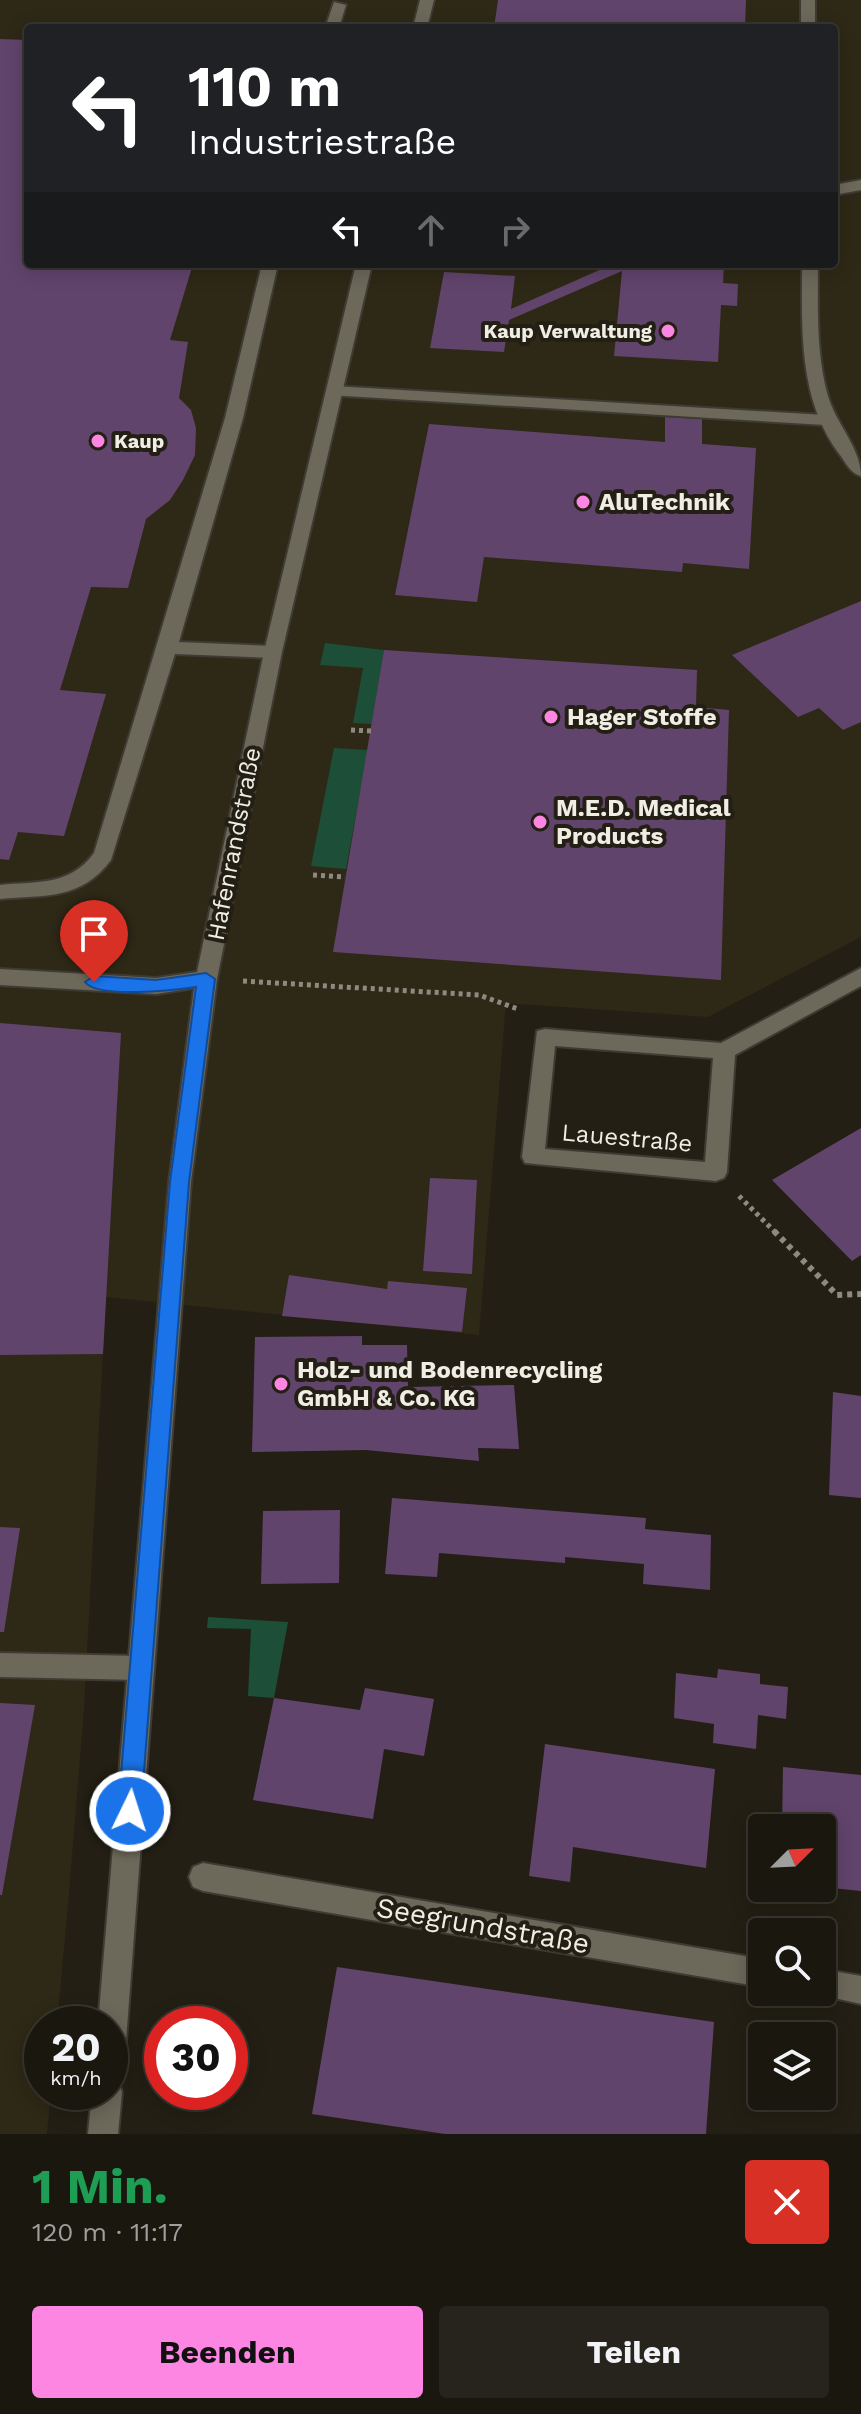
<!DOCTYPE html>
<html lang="de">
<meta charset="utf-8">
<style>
body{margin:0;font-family:"Work Sans",sans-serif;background:#27241d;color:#f1f3f6;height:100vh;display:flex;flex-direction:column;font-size:30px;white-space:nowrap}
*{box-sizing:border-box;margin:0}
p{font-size:26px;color:#9f9f9e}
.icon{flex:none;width:44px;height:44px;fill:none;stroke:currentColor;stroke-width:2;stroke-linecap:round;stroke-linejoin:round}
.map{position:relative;height:2134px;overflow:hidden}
.sheet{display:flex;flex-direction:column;background:#1a170f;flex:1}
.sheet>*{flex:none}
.guide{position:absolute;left:24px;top:24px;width:814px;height:244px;border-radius:8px;box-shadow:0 4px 20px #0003,0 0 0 2px #38362f;background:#202124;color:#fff;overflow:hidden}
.needle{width:52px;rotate:66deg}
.tools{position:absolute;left:748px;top:1814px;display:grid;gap:16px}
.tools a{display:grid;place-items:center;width:88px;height:88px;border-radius:8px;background:#1a170f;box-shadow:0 4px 20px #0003,0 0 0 2px #38362f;font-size:40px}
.speed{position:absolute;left:24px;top:2006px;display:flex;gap:16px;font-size:40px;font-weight:700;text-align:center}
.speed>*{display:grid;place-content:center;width:104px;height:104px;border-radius:50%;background:#1a170f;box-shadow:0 4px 20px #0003,0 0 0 2px #38362f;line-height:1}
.speed small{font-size:20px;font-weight:400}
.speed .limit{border:12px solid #d22;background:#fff;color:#111}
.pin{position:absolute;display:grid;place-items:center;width:68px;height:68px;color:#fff;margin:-82px -34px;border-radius:50% 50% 50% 0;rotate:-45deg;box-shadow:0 0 8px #0007}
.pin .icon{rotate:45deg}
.me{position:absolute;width:88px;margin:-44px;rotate:4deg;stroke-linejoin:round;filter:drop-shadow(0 0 6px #0008)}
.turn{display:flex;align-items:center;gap:28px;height:168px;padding:0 32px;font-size:36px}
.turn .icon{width:104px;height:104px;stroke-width:2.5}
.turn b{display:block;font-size:56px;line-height:68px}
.lanes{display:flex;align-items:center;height:76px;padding:0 32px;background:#0003;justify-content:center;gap:40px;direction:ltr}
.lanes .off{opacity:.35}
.round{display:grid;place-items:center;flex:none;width:84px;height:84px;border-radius:8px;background:#27241d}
.overview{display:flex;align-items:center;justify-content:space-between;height:136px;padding:0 32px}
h1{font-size:48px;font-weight:700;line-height:60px;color:#1e9e55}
.cta{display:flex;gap:16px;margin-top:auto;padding:16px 32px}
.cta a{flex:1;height:92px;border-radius:8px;background:#fd86e3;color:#111;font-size:32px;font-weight:700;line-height:92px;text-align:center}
.cta a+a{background:#27241d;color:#f1f3f6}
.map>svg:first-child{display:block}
.built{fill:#2e2816;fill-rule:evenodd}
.green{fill:#1d4f38}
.building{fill:#61446c}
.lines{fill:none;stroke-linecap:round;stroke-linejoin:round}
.service-casing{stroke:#3e3b34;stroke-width:4}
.minor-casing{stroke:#3e3b34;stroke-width:4}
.path-far1{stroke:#8e8a81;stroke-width:5;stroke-dasharray:4 4;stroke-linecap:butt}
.path{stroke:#8e8a81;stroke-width:6;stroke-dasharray:5 5;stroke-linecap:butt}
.service{fill:#6c685a;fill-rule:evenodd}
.minor{fill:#6c685a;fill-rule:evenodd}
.route{fill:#1a73e8;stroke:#114b97;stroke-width:2}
.poi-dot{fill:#fd86e3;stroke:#231f14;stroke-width:3}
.labels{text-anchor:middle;stroke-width:8;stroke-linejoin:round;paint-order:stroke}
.far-poi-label{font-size:20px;font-weight:bold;fill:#f0ede5;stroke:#231f14;text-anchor:end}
.poi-label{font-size:24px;font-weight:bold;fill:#f0ede5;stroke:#231f14;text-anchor:start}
.street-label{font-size:24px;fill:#f0ede5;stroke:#231f14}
.near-street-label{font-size:28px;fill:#f0ede5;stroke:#231f14}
</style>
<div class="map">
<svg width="861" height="2134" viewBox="0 0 861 2134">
<rect width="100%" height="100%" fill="#231f14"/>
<path class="built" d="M0,0H861V937L708,1017L506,1003L479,1335L106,1297L84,1709L69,1893L57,2024H42V2092H51L47,2134H0ZM28,28H834V264H28Z"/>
<g class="green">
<polygon points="325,643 384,650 372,724 353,723 363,668 320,665"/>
<polygon points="334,748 368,750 346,869 311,866"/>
<polygon points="208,1617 288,1622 274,1698 248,1696 251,1629 207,1628"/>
</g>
<g class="building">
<polygon points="498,0 746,0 745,28 494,28"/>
<polygon points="0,39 28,40 28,264 193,264 170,340 188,342 179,398 191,410 196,428 195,455 183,480 170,500 146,519 128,588 91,587 60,690 106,694 64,836 18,832 9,860 0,859"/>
<polygon points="613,264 724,264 723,283 738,284 737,306 721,305 718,362 614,356 622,271 509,320 504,352 430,348 444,272 515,276 511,309"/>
<polygon points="665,417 702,419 702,444 756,448 749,569 683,563 682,572 484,557 477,602 395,595 429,424 665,442"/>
<polygon points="861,601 861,722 843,730 819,708 798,717 732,655"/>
<polygon points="384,650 697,670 696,707 729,710 721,980 333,952"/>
<polygon points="0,1023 121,1033 103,1354 0,1355"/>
<polygon points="861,1128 861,1255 852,1261 772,1180"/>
<polygon points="430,1178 477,1180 472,1274 423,1271"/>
<polygon points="289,1275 387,1289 388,1281 467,1288 462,1332 282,1316"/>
<polygon points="362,1336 362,1345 407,1345 408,1387 514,1385 519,1449 478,1448 479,1461 366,1450 252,1452 255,1337"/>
<polygon points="833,1392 861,1396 861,1498 829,1495"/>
<polygon points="392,1498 646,1518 645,1529 711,1535 710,1590 643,1584 644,1564 565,1557 565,1563 439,1553 437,1577 385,1574"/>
<polygon points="340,1510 339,1583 261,1584 263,1511"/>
<polygon points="0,1527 20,1528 4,1632 0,1632"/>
<polygon points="718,1669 760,1674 760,1684 788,1687 786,1719 758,1715 756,1749 713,1743 714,1724 674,1718 676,1673 717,1678"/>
<polygon points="365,1688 434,1699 424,1756 384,1749 373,1819 253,1800 274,1698 360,1710"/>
<polygon points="0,1703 35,1705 2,1895 0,1895"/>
<polygon points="545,1744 715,1769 706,1868 573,1847 570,1882 529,1876"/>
<polygon points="783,1767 861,1775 861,1891 822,1887 822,1828 782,1828"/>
<polygon points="337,1967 714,2022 706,2134 445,2134 312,2114"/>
</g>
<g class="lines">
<defs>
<g id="service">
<polygon points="334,2 346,5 339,28 325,28"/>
<path d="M262,264H278L243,418L179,642L273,646L282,652L273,658L175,654L111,860C81,900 46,895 0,899V885C38,881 70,886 94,853L225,418Z"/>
<polygon points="334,386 825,415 834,420 825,425 328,395 326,391"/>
<polygon points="0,1653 140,1656 149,1659 153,1668 149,1677 140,1680 0,1677"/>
</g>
<g id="minor">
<polygon points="420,0 434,0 427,28 413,28"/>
<rect x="801" y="0" width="14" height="28"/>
<polygon points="861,180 861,190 834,195 834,185"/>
<polygon points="356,264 372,264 282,652 217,979 191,1182 125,2054 120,2064 110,2069 110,2024 98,2024 169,1182 194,988 156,994 0,985 0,969 156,978 197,972 264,652"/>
<path d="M802,264H818C818,308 816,353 828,396C836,424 861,448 861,476C851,474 846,463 840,455C798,400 802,329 802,264Z"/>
<path d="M861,968V986L735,1055L727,1172L724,1178L716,1181L525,1163L522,1157L537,1031L545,1029L721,1043ZM555,1046L713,1058L705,1162L545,1149Z"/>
<polygon points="203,1863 762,1959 762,1987 203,1891 193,1887 189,1877 193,1867"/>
<polygon points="822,1969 861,1976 861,2004 812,1993 822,1992"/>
<polygon points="110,2078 118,2081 122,2092 118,2134 88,2134 92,2092 110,2092"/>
</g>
</defs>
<use href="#service" class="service-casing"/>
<use href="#minor" class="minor-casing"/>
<g class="path-far1">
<polyline points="351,730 371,731"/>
<polyline points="313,875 345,877"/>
<polyline points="243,981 479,995 518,1009"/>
<polyline points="739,1196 776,1233"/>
</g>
<polyline class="path" points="774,1231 837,1295 861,1294"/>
<use href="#service" class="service"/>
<use href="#minor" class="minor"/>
</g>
<path class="route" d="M206,973L215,979L189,1182L141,1811L138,1819L130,1822L122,1819L118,1811L170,1182L196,987C175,990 98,999 85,982L94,976L156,980Z"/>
<g class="poi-dot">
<circle cx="668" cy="331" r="8"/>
<circle cx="98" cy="441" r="8"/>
<circle cx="583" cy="502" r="8"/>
<circle cx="551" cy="717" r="8"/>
<circle cx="540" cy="822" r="8"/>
<circle cx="281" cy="1384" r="8"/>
</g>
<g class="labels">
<g class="far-poi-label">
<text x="652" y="338">Kaup Verwaltung</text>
<text x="114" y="448" text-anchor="start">Kaup</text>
</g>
<g class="poi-label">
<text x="599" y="510">AluTechnik</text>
<text x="567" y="725">Hager Stoffe</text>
<text x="556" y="816">M.E.D. Medical<tspan x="556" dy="28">Products</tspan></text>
<text x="297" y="1378">Holz- und Bodenrecycling<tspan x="297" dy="28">GmbH &amp; Co. KG</tspan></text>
</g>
<g class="street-label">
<text transform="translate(234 844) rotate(-79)" y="8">Hafenrandstraße</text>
<text transform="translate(627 1138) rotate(5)" y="8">Lauestraße</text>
</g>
<g class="near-street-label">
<text transform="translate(483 1925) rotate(10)" y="10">Seegrundstraße</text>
</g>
</g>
</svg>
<div class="tools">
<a><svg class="needle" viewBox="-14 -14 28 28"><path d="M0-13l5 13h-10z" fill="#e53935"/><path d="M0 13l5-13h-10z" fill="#9f9f9e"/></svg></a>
<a><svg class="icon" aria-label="search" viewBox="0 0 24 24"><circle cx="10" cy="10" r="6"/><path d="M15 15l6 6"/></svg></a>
<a><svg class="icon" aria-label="layers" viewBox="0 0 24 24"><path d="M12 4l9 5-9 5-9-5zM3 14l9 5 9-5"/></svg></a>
</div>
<div class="speed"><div>20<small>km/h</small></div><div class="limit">30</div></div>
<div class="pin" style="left:94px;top:982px;background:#d93025"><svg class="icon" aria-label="arrive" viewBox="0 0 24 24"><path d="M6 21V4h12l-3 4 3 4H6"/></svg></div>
<svg class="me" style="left:130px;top:1811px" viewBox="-20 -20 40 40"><circle r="17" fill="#1a73e8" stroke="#fff" stroke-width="3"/><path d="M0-11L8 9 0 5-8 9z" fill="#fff"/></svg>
<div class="guide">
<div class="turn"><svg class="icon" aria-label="left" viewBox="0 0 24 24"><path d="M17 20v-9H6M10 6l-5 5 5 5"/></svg><div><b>110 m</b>Industriestraße</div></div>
<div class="lanes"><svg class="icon" aria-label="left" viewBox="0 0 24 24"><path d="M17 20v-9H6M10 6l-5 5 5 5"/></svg><svg class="icon off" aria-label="ahead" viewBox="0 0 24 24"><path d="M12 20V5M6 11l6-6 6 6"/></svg><svg class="icon off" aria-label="right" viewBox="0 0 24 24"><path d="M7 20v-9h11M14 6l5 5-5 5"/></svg></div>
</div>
</div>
<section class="sheet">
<div class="overview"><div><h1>1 Min.</h1><p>120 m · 11:17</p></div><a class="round" style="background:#d93025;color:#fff"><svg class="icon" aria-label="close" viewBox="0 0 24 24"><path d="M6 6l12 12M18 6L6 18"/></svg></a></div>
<div class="cta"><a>Beenden</a><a>Teilen</a></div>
</section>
